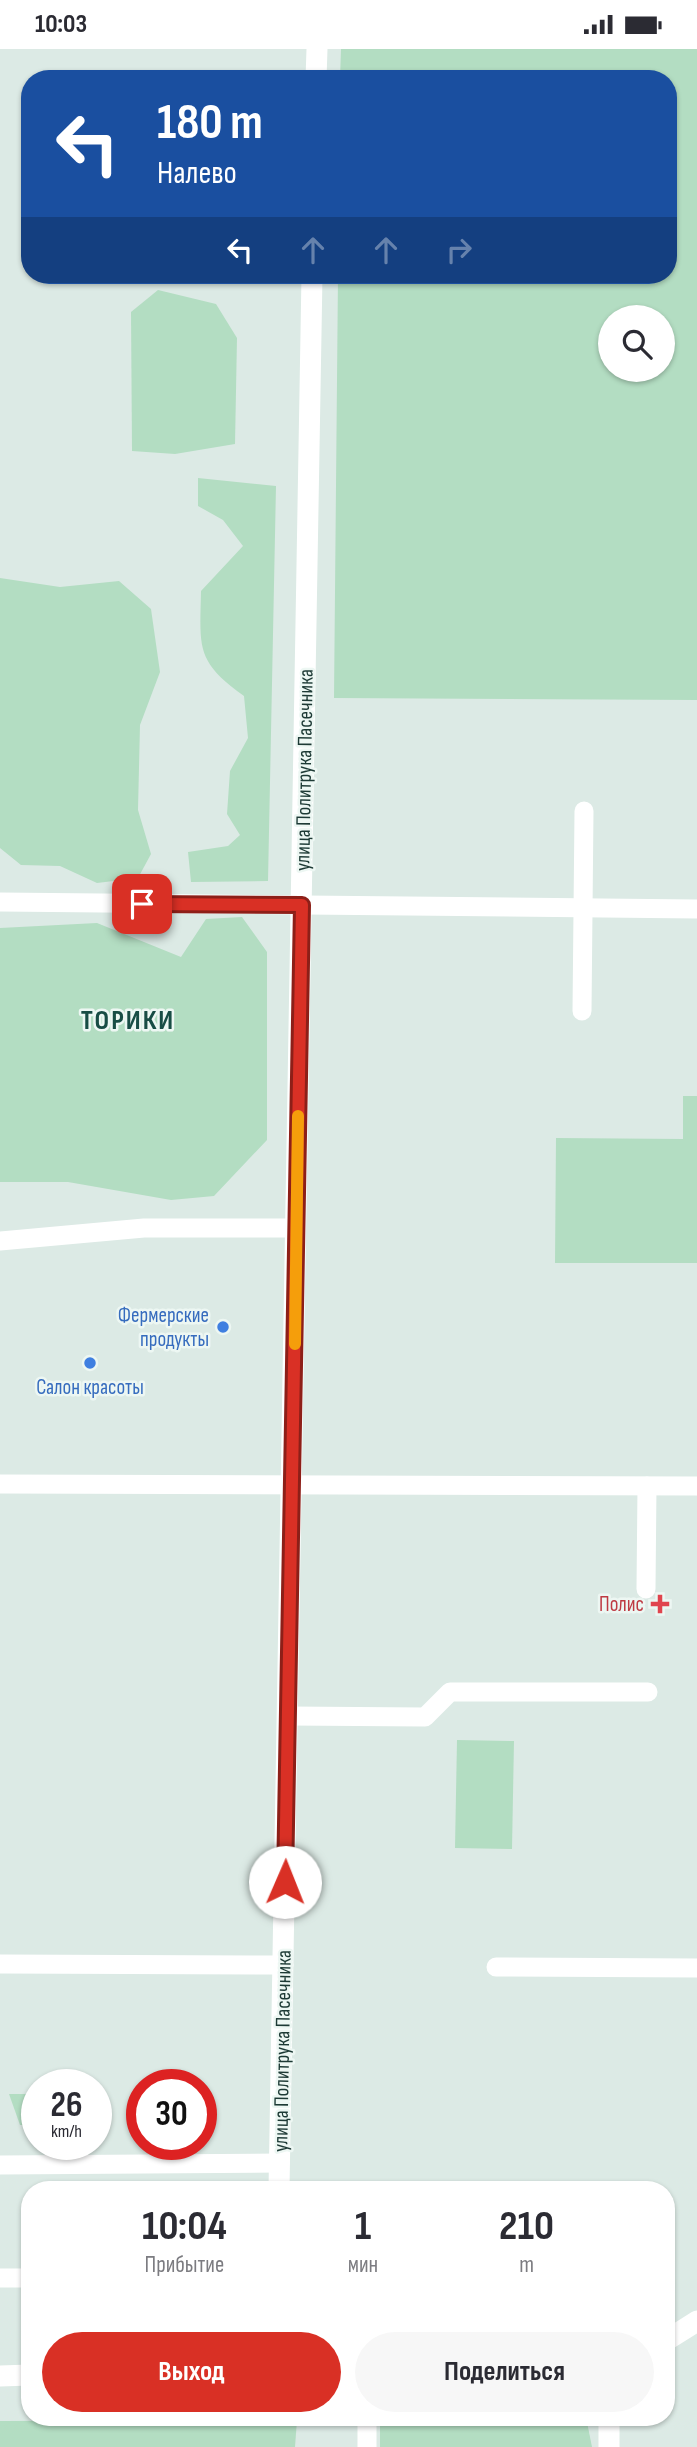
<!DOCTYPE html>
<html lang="ru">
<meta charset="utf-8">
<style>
body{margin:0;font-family:"Sofia Sans Condensed",sans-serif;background:#f7f7f7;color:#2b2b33;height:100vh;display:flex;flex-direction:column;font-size:26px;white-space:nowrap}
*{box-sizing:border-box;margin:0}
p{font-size:23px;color:#7c7c81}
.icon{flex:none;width:38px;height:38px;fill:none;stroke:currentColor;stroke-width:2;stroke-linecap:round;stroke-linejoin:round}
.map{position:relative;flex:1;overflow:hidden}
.side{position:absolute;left:21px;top:2132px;width:654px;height:245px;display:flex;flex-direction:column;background:#fff;border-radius:28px;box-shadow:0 2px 5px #0004}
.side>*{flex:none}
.hud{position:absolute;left:21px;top:21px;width:656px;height:214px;border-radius:28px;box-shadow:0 2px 5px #0004;background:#1a4fa0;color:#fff;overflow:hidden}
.buttons{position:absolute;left:598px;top:256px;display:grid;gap:14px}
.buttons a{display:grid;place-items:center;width:77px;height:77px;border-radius:50%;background:#fff;box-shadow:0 2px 5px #0004;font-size:35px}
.speed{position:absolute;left:21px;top:2020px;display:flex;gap:14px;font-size:35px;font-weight:700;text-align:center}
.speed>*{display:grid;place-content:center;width:91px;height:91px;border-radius:50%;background:#fff;box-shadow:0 2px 5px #0004;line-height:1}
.speed small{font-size:18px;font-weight:400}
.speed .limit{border:10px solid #d22;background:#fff;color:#111}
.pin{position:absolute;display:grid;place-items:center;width:60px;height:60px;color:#fff;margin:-30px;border-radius:14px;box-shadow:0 4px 10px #0006}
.me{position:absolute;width:77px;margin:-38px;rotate:1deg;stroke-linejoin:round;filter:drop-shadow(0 0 5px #0008)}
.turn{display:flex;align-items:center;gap:24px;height:147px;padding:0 21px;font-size:32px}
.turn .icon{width:91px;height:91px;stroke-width:2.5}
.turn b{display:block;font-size:49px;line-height:60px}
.lanes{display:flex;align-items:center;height:66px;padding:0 21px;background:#0003;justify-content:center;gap:35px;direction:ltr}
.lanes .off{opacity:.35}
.eta{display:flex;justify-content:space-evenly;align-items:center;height:119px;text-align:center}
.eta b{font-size:42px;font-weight:700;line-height:49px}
.button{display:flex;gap:14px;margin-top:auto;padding:14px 21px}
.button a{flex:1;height:80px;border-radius:42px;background:#d93025;color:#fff;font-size:28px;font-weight:700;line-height:80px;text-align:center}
.button a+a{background:#f7f7f7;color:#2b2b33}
.status{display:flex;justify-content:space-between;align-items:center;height:49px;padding:0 35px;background:#fff;direction:ltr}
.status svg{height:19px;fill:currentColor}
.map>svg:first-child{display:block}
.green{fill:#b3ddc2;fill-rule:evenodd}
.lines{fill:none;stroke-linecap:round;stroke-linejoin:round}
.lane{stroke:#fff;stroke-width:19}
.street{stroke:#fff;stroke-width:21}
.route-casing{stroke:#8d1f18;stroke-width:18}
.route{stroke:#d93025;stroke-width:12}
.slow{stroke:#f59e0b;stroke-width:12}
.shop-dot{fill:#3f7fe0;stroke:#edf7f3;stroke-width:2.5}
.health-dot{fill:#e0444e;stroke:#edf7f3;stroke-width:2.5}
.labels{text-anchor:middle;stroke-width:5;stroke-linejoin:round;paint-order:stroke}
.street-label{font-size:21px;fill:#1d3a35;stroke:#edf7f3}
.shop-label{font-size:21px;fill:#366cbe;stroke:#edf7f3;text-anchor:end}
.health-label{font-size:21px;fill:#be3a42;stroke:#edf7f3;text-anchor:end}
.district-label{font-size:28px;font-weight:bold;letter-spacing:2px;fill:#184d45;stroke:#edf7f3}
</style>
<div class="status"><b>10:03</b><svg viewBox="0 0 49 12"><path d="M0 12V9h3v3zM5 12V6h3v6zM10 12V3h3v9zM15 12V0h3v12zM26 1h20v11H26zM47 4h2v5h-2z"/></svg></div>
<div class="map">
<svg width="697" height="2398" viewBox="0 0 697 2398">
<rect width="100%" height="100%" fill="#dceae5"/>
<g class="green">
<path d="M341,0H697V651L334,649L338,226H668V30H340ZM611,268H663V320H611Z"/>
<polygon points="158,241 216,255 237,289 235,395 175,405 132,402 131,263"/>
<path d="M198,429L276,437L268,832L191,833L188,803L228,797L240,786L227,765L230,722L248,689L244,647C195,612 200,598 201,542L243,497L223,471L198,457Z"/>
<polygon points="0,529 60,538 119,532 151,560 160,623 140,676 138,761 151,805 138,829 97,834 60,817 21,816 0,799"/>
<polygon points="242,868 267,903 267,1091 214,1147 171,1151 68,1133 0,1133 0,879 97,874 181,908 206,870"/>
<polygon points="683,1047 697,1047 697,1214 555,1214 556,1089 683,1090"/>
<polygon points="457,1691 514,1692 512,1800 455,1799"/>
<polygon points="9,2045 37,2045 37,2076 20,2076"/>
<polygon points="384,2368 586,2368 592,2398 380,2398 380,2370"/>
<polygon points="297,2371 295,2398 0,2398 0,2372"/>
</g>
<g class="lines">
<g class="lane">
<polyline points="0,853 697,860"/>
<polyline points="582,962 584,762"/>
<polyline points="0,1192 144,1179 296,1179"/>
<polyline points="0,1435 697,1437"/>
<polyline points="646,1540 647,1437"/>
<polyline points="289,1667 425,1668 450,1643 648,1643"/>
<polyline points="0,1915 284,1916"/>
<polyline points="496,1918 697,1919"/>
<polyline points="0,2116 280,2114"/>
<polyline points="0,2229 30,2229"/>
<polyline points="367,2398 367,2368"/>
</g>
<g class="street">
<polyline points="316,30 317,0"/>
<polyline points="279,2140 312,226"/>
<polyline points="667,2291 697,2272"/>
<polyline points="0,2327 30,2326"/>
<polyline points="609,2368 609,2398"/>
</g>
</g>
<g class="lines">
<defs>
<polyline id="route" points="142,855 302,856 285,1833"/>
</defs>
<use href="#route" class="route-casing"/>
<use href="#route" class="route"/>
<polyline class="slow" points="295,1295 298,1067"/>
</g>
<g class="shop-dot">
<circle cx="223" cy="1278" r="7"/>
<circle cx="90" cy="1314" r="7"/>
</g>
<path class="health-dot" d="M656.5 1544.5h7v7h7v7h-7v7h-7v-7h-7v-7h7z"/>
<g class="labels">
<g class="street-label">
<text transform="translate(304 721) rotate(-89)" y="7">улица Политрука Пасечника</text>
<text transform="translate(282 2002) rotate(-89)" y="7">улица Политрука Пасечника</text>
</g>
<g class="shop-label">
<text x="209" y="1273">Фермерские<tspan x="209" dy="24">продукты</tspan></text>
<text x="90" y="1345" text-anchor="middle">Салон красоты</text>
</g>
<g class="health-label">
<text x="644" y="1562">Полис</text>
</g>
<g class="district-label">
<text x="128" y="980">ТОРИКИ</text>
</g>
</g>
</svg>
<div class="buttons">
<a><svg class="icon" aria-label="search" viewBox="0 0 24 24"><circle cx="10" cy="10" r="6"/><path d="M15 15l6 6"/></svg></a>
</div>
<div class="speed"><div>26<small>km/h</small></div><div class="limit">30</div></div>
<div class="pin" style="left:142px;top:855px;background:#d93025"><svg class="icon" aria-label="arrive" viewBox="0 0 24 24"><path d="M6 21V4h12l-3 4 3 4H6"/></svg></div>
<svg class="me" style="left:285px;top:1833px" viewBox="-20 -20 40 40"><circle r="19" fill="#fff"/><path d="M0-13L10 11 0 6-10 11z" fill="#d93025"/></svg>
<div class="hud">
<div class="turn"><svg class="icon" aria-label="left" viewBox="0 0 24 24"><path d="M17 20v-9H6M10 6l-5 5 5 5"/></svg><div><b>180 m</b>Налево</div></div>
<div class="lanes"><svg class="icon" aria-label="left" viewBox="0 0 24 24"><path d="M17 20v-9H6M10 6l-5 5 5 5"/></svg><svg class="icon off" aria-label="ahead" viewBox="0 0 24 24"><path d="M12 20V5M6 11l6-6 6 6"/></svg><svg class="icon off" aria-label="ahead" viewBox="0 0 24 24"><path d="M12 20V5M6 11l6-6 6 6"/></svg><svg class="icon off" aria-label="right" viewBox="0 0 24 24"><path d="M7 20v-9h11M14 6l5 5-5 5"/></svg></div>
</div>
<section class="side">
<div class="eta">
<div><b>10:04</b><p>Прибытие</p></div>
<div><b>1</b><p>мин</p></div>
<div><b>210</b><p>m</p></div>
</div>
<div class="button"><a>Выход</a><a>Поделиться</a></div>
</section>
</div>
